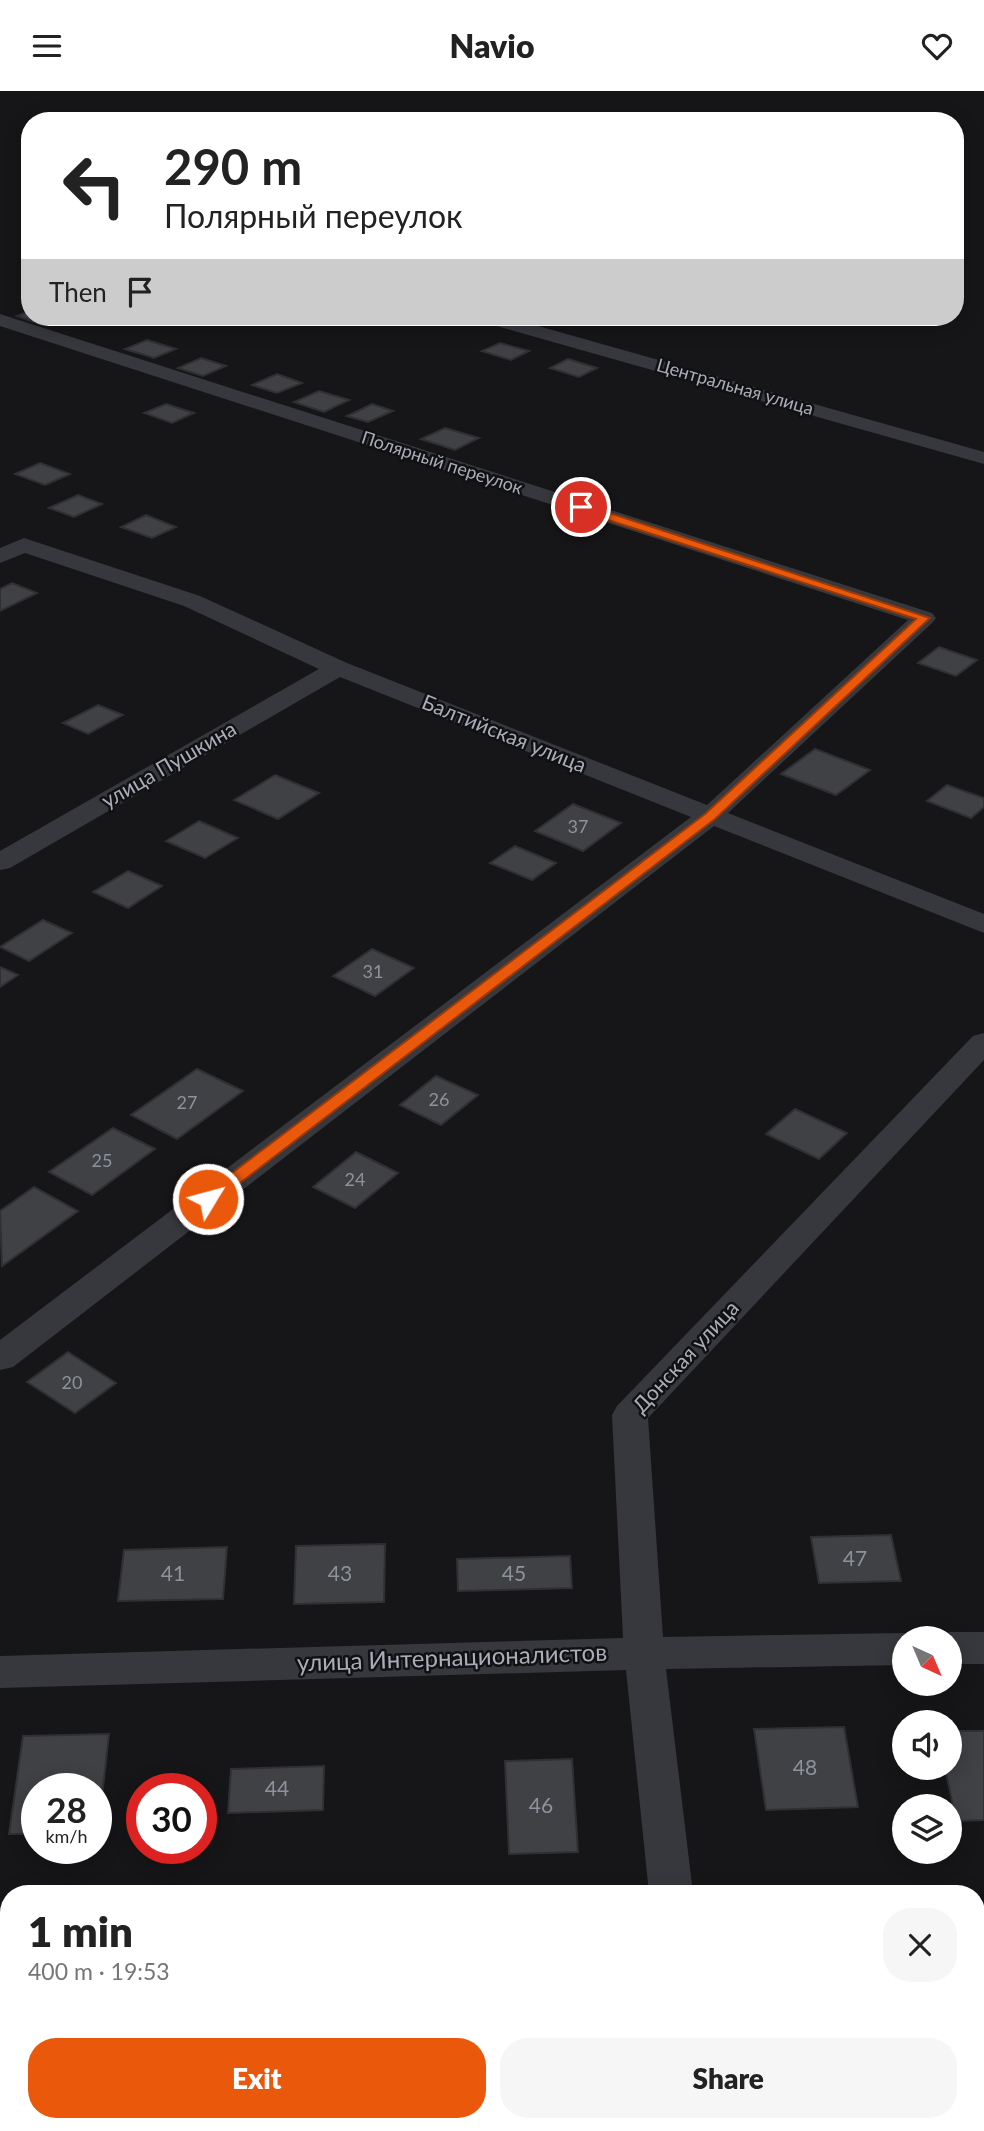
<!DOCTYPE html>
<meta charset="utf-8">
<style>
body{margin:0;font-family:Lato,sans-serif;background:#f6f6f6;color:#222;height:100vh;display:flex;flex-direction:column;font-size:26px;white-space:nowrap}
*{box-sizing:border-box;margin:0}
p{font-size:23px;color:#767676}
.icon{flex:none;width:38px;height:38px;fill:none;stroke:currentColor;stroke-width:2;stroke-linecap:round;stroke-linejoin:round}
.map{position:relative;flex:1;overflow:hidden}
.panel{position:absolute;left:0px;top:1794px;width:985px;height:247px;display:flex;flex-direction:column;background:#fff;border-radius:28px 28px 0 0;box-shadow:0 4px 18px #0003}
.panel>*{flex:none}
.top-card{position:absolute;left:21px;top:21px;width:943px;height:214px;border-radius:28px;box-shadow:0 4px 18px #0003;background:#fff;color:#222;overflow:hidden}
.needle{width:46px;rotate:136deg}
.buttons{position:absolute;left:892px;top:1535px;display:grid;gap:14px}
.buttons a{display:grid;place-items:center;width:70px;height:70px;border-radius:50%;background:#fff;box-shadow:0 4px 18px #0003;font-size:35px}
.speed{position:absolute;left:21px;top:1682px;display:flex;gap:14px;font-size:35px;font-weight:700;text-align:center}
.speed>*{display:grid;place-content:center;width:91px;height:91px;border-radius:50%;background:#fff;box-shadow:0 4px 18px #0003;line-height:1}
.speed small{font-size:18px;font-weight:400}
.speed .limit{border:10px solid #d22;background:#fff;color:#111}
.pin{position:absolute;display:grid;place-items:center;width:60px;height:60px;color:#fff;margin:-30px;border:4px solid #fff;border-radius:50%;box-shadow:0 2px 7px #0007}
.me{position:absolute;width:77px;margin:-38px;rotate:53deg;stroke-linejoin:round;filter:drop-shadow(0 0 5px #0008)}
.turn{display:flex;align-items:center;gap:24px;height:147px;padding:0 28px;font-size:32px}
.turn .icon{width:91px;height:91px;stroke-width:2.5}
.turn b{display:block;font-size:49px;line-height:60px}
.then{display:flex;align-items:center;height:66px;padding:0 28px;background:#0003;gap:14px;font-size:26px}
.round{display:grid;place-items:center;flex:none;width:74px;height:74px;border-radius:28px;background:#f6f6f6}
.overview{display:flex;align-items:center;justify-content:space-between;height:119px;padding:0 28px}
h1{font-size:42px;font-weight:800;line-height:52px}
.button{display:flex;gap:14px;margin-top:auto;padding:14px 28px}
.button a{flex:1;height:80px;border-radius:28px;background:#ea580c;color:#fff;font-size:28px;font-weight:800;line-height:80px;text-align:center}
.button a+a{background:#f6f6f6;color:#222}
header{display:flex;justify-content:space-between;align-items:center;height:91px;padding:0 28px;background:#fff;font-size:32px;font-weight:800}
.map>svg:first-child{display:block}
.building{fill:#404145;stroke:#303034;stroke-width:2}
.lines{fill:none;stroke-linecap:round;stroke-linejoin:round}
.minor{fill:#37383d;fill-rule:evenodd}
.route{fill:#ea580c;stroke:#983908;stroke-width:2}
.labels{text-anchor:middle;stroke-width:5;stroke-linejoin:round;paint-order:stroke}
.far-street-label{font-size:18px;fill:#a8adb8;stroke:#111113}
.number-label{font-size:18px;fill:#8e929b}
.street-label{font-size:21px;fill:#a8adb8;stroke:#111113}
.near-number-label{font-size:21px;fill:#8e929b}
.near-street-label{font-size:24px;fill:#a8adb8;stroke:#111113}
</style>
<header><svg class="icon" aria-label="menu" viewBox="0 0 24 24"><path d="M4 6h16M4 12h16M4 18h16"/></svg>Navio<svg class="icon" aria-label="heart" viewBox="0 0 24 24"><path d="M12 20l-8-8c-3-5 5-10 8-4 3-6 11-1 8 4z"/></svg></header>
<div class="map">
<svg width="984" height="2040" viewBox="0 0 984 2040">
<rect width="100%" height="100%" fill="#161618"/>
<g class="building">
<polygon points="30,220 30,226 63,226 42,234 17,225"/>
<polygon points="362,226 406,226 388,233"/>
<polygon points="147,249 176,258 154,267 125,258"/>
<polygon points="500,252 529,260 511,269 482,260"/>
<polygon points="201,267 226,275 203,285 178,277"/>
<polygon points="568,268 597,277 579,286 550,277"/>
<polygon points="277,283 302,292 277,302 252,294"/>
<polygon points="319,300 349,309 324,321 294,311"/>
<polygon points="166,313 194,322 172,332 144,322"/>
<polygon points="372,313 393,320 368,331 347,325"/>
<polygon points="445,337 479,347 455,359 421,348"/>
<polygon points="40,372 70,383 45,394 15,383"/>
<polygon points="78,404 102,413 74,426 49,417"/>
<polygon points="146,424 176,436 152,447 121,436"/>
<polygon points="12,492 37,502 0,520 0,498"/>
<polygon points="939,556 977,569 956,585 918,572"/>
<polygon points="98,614 123,624 88,643 63,632"/>
<polygon points="815,658 870,679 836,704 781,683"/>
<polygon points="275,684 319,702 278,728 234,709"/>
<polygon points="947,694 984,707 984,716 971,727 927,710"/>
<polygon points="573,713 621,732 583,760 535,740"/>
<polygon points="199,730 238,747 205,767 166,750"/>
<polygon points="515,755 556,772 532,789 490,772"/>
<polygon points="128,780 162,795 128,817 93,801"/>
<polygon points="43,829 72,842 29,870 0,856"/>
<polygon points="372,858 414,877 375,905 333,885"/>
<polygon points="0,876 18,884 0,896"/>
<polygon points="197,978 243,1000 177,1048 131,1024"/>
<polygon points="436,985 478,1004 441,1034 400,1014"/>
<polygon points="795,1018 847,1042 819,1068 766,1043"/>
<polygon points="113,1037 155,1058 92,1104 49,1081"/>
<polygon points="356,1061 398,1082 355,1117 313,1096"/>
<polygon points="34,1096 78,1120 2,1175 0,1120"/>
<polygon points="68,1261 116,1292 75,1322 27,1291"/>
<polygon points="891,1444 901,1490 819,1492 811,1446"/>
<polygon points="385,1453 384,1511 294,1513 296,1455"/>
<polygon points="227,1456 223,1508 118,1510 124,1459"/>
<polygon points="570,1465 572,1497 458,1500 457,1468"/>
<polygon points="844,1636 858,1716 766,1719 754,1638"/>
<polygon points="950,1640 984,1640 984,1729 956,1730 945,1676 950,1676"/>
<polygon points="109,1643 98,1741 96,1698 37,1698 37,1743 9,1743 23,1645"/>
<polygon points="572,1668 578,1761 509,1763 505,1670"/>
<polygon points="324,1675 323,1719 228,1722 231,1678"/>
<polygon points="9,1951 9,2026 0,2027 0,1952"/>
<polygon points="810,2032 901,2032 903,2040 811,2040"/>
</g>
<g class="lines">
<g class="minor">
<polygon points="0,223 932,522 936,527 932,532 728,722 984,823 984,842 714,735 13,1276 0,1279 0,1249 691,726 340,586 10,777 0,779 0,760 319,578 184,515 25,462 0,472 0,457 24,447 200,505 347,572 707,714 908,529 0,235"/>
<polygon points="477,226 506,226 984,361 984,373 479,230"/>
<polygon points="984,942 984,969 648,1327 663,1546 905,1542 919,1547 905,1547 905,1574 666,1578 693,1802 649,1802 626,1579 0,1597 0,1565 623,1547 612,1324 617,1315 973,945"/>
<polygon points="950,1541 984,1541 984,1573 950,1573 950,1547 935,1547"/>
<polygon points="672,2032 720,2032 721,2040 673,2040"/>
</g>
</g>
<polygon class="route" points="577,414 585,414 930,527 715,728 214,1112 203,1112 200,1108 203,1104 705,723 916,528 577,419"/>
<g class="labels">
<g class="far-street-label">
<text transform="translate(735 296) rotate(16)" y="6">Центральная улица</text>
<text transform="translate(442 372) rotate(18)" y="6">Полярный переулок</text>
</g>
<g class="number-label">
<text x="578" y="742">37</text>
<text x="373" y="887">31</text>
<text x="439" y="1015">26</text>
<text x="187" y="1018">27</text>
<text x="102" y="1076">25</text>
<text x="355" y="1095">24</text>
<text x="72" y="1298">20</text>
</g>
<g class="street-label">
<text transform="translate(504 643) rotate(22)" y="7">Балтийская улица</text>
<text transform="translate(169 674) rotate(-30)" y="7">улица Пушкина</text>
<text transform="translate(686 1266) rotate(-47)" y="7">Донская улица</text>
</g>
<g class="near-number-label">
<text x="855" y="1475">47</text>
<text x="173" y="1490">41</text>
<text x="340" y="1490">43</text>
<text x="514" y="1490">45</text>
<text x="805" y="1684">48</text>
<text x="277" y="1705">44</text>
<text x="541" y="1722">46</text>
</g>
<g class="near-street-label">
<text transform="translate(452 1567) rotate(-2)" y="8">улица Интернационалистов</text>
</g>
</g>
</svg>
<div class="buttons">
<a><svg class="needle" viewBox="-14 -14 28 28"><path d="M0-13l5 13h-10z" fill="#e53935"/><path d="M0 13l5-13h-10z" fill="#767676"/></svg></a>
<a><svg class="icon" aria-label="sound" viewBox="0 0 24 24"><path d="M4 9h4l5-4v14l-5-4H4zM17 9q2 3 0 6"/></svg></a>
<a><svg class="icon" aria-label="layers" viewBox="0 0 24 24"><path d="M12 4l9 5-9 5-9-5zM3 14l9 5 9-5"/></svg></a>
</div>
<div class="speed"><div>28<small>km/h</small></div><div class="limit">30</div></div>
<div class="pin" style="left:581px;top:416px;background:#d93025"><svg class="icon" aria-label="arrive" viewBox="0 0 24 24"><path d="M6 21V4h12l-3 4 3 4H6"/></svg></div>
<svg class="me" style="left:208px;top:1108px" viewBox="-20 -20 40 40"><circle r="17" fill="#ea580c" stroke="#fff" stroke-width="3"/><path d="M0-11L8 9 0 5-8 9z" fill="#fff"/></svg>
<div class="top-card">
<div class="turn"><svg class="icon" aria-label="left" viewBox="0 0 24 24"><path d="M17 20v-9H6M10 6l-5 5 5 5"/></svg><div><b>290 m</b>Полярный переулок</div></div>
<div class="then">Then<svg class="icon" aria-label="arrive" viewBox="0 0 24 24"><path d="M6 21V4h12l-3 4 3 4H6"/></svg></div>
</div>
<section class="panel">
<div class="overview"><div><h1>1 min</h1><p>400 m · 19:53</p></div><a class="round"><svg class="icon" aria-label="close" viewBox="0 0 24 24"><path d="M6 6l12 12M18 6L6 18"/></svg></a></div>
<div class="button"><a>Exit</a><a>Share</a></div>
</section>
</div>
